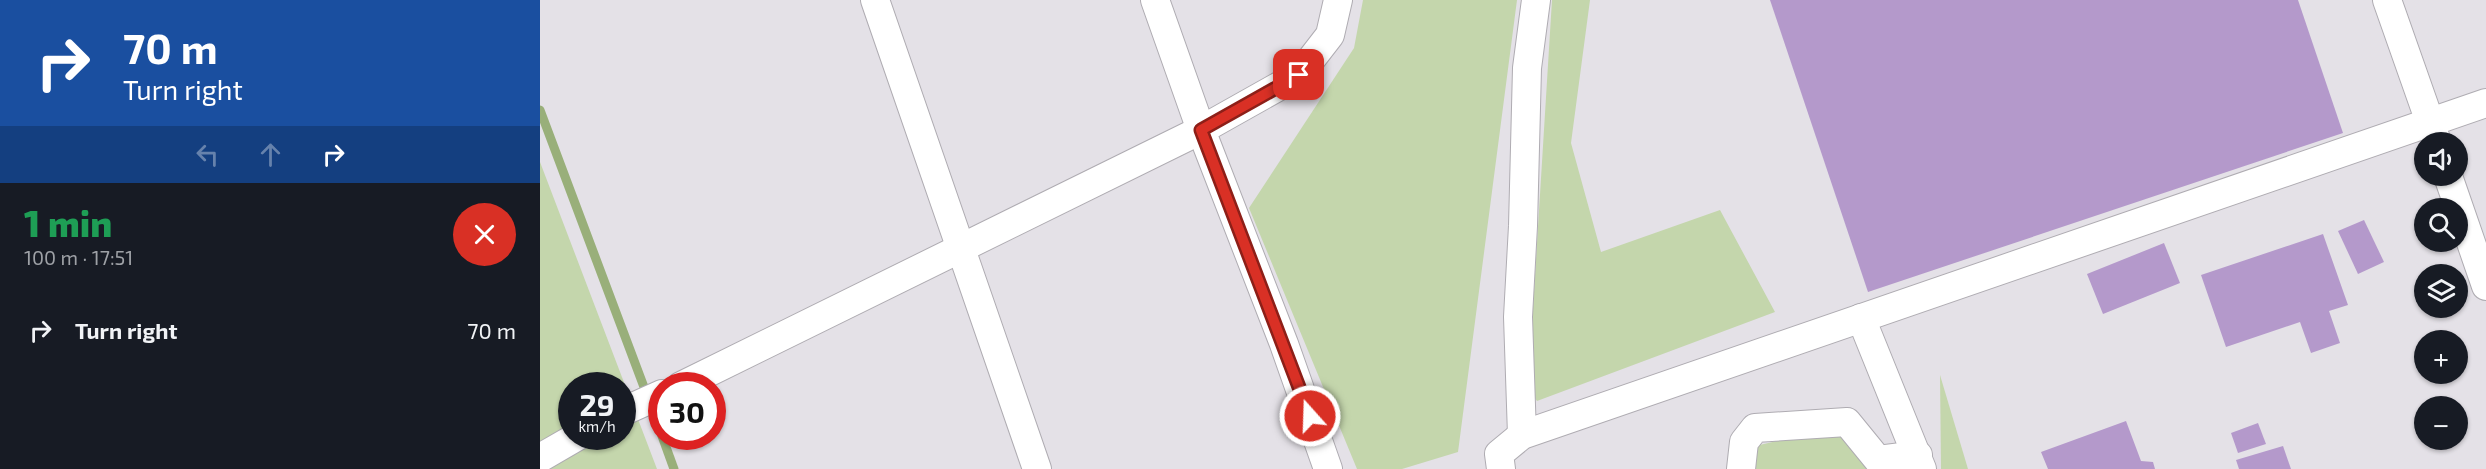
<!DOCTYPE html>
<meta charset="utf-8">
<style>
body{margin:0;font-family:"Exo 2",sans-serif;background:#20242c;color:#f1f3f6;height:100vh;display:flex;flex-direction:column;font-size:22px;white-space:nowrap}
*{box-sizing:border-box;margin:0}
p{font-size:20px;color:#9ea1a6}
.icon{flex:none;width:33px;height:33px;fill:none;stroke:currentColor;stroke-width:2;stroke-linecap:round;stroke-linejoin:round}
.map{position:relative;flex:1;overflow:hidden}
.drawer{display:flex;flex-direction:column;background:#171b24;width:540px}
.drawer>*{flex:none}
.top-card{background:#1a4fa0;color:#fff;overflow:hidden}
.tools{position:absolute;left:1874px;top:132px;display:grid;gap:12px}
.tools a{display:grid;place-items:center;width:54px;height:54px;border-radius:50%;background:#171b24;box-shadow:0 2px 4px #0004;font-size:30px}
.speed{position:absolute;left:18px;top:372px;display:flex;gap:12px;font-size:30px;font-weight:700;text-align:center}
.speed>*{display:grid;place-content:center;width:78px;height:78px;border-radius:50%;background:#171b24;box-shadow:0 2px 4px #0004;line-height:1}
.speed small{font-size:15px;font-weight:400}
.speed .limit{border:9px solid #d22;background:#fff;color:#111}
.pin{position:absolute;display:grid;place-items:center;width:51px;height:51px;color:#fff;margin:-26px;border-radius:12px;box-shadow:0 3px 9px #0006}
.me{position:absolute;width:66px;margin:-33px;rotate:340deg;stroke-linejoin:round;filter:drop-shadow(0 0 4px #0008)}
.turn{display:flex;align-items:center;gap:21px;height:126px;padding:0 24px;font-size:27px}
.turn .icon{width:78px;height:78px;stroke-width:2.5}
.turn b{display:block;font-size:42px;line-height:51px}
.lanes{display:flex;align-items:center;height:57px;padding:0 24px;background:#0003;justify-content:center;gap:30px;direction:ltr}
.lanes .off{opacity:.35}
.round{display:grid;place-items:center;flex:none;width:63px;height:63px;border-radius:32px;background:#20242c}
.headline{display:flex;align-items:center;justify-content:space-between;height:102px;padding:0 24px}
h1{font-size:36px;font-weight:800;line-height:45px;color:#1e9e55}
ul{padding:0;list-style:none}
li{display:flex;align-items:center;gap:18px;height:90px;padding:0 24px}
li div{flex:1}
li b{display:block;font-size:22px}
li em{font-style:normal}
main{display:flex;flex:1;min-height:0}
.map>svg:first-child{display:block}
.green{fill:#c4d6ac;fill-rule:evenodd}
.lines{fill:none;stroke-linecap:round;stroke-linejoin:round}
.stream{stroke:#99af7a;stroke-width:9}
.building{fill:#b499cb}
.minor-casing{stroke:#afacb2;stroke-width:30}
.minor{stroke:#fff;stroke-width:28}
.route-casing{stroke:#8d1f18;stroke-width:15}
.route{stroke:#d93025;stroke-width:10}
</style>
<main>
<section class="drawer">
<div class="top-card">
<div class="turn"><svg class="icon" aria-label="right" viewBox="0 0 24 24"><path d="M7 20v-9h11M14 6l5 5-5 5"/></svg><div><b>70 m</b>Turn right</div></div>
<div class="lanes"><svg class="icon off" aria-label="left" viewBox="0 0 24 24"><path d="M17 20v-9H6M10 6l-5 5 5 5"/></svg><svg class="icon off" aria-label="ahead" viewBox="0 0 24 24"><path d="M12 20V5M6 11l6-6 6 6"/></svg><svg class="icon" aria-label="right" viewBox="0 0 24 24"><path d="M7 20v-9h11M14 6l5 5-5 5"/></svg></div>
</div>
<div class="headline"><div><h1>1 min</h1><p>100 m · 17:51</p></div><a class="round" style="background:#d93025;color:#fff"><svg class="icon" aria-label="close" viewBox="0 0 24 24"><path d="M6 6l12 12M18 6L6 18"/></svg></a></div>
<ul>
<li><svg class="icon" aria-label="right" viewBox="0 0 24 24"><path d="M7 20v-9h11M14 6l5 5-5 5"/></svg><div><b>Turn right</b></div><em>70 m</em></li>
</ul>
</section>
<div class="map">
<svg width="1946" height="469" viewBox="0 0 1946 469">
<rect width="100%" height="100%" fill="#e4e1e7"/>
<g class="green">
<polygon points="823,0 977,0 918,452 862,469 817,469 709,208 814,48"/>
<polygon points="1012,0 1050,0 1031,143 1061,252 1180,210 1235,312 997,401 988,389"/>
<path d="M0,162L117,469H0ZM32,386H82V436H32Z"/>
<polygon points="1400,375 1428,469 1401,469"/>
<polygon points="1300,426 1332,469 1208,469 1211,447"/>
</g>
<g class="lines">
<g class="stream">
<polyline points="0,110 122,435"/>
<polyline points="122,436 134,469"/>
</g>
</g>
<g class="building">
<polygon points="1230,0 1758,0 1803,133 1328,292"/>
<polygon points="1824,220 1844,262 1818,274 1798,231"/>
<polygon points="1783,234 1808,305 1789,311 1800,343 1771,353 1760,322 1686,347 1661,275"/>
<polygon points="1624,243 1640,283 1563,314 1547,274"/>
<polygon points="1586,421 1601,461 1613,462 1615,469 1508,469 1501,452"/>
<polygon points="1718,423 1726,444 1698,453 1691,433"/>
<polygon points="1743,446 1751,469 1699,469 1696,460"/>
</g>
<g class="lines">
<defs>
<g id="minor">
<polyline points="335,0 497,469"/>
<polyline points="615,0 661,130 744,344 788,469"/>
<polyline points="1847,0 1897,142"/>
<polyline points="1908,176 1946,286"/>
<polyline points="1321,318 1382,469"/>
<polyline points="141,386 661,130 759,75 790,35 798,0"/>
<polyline points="82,412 122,394"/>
<polyline points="982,435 978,317 983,226 987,68 996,0"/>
<polyline points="0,458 38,436"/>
<polyline points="961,469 959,454 982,435 1946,103"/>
<polyline points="1201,469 1204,442 1215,428 1307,422 1338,460 1378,455"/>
</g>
</defs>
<use href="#minor" class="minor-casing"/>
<use href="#minor" class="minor"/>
</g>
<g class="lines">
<defs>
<polyline id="route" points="759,75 661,130 770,416"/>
</defs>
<use href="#route" class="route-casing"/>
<use href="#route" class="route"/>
</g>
</svg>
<div class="tools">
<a><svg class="icon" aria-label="sound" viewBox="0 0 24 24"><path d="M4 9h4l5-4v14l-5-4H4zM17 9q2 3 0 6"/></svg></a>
<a><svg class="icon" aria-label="search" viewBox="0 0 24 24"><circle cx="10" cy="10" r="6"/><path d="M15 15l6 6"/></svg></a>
<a><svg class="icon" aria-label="layers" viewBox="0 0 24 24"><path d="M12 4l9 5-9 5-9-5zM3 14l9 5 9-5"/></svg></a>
<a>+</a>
<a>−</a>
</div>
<div class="speed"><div>29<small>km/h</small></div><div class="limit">30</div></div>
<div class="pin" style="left:759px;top:75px;background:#d93025"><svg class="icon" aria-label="arrive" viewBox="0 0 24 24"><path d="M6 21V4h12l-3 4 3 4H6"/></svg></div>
<svg class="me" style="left:770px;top:416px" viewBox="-20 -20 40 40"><circle r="17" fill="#d93025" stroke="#fff" stroke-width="3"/><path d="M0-11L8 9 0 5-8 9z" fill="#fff"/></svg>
</div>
</main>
